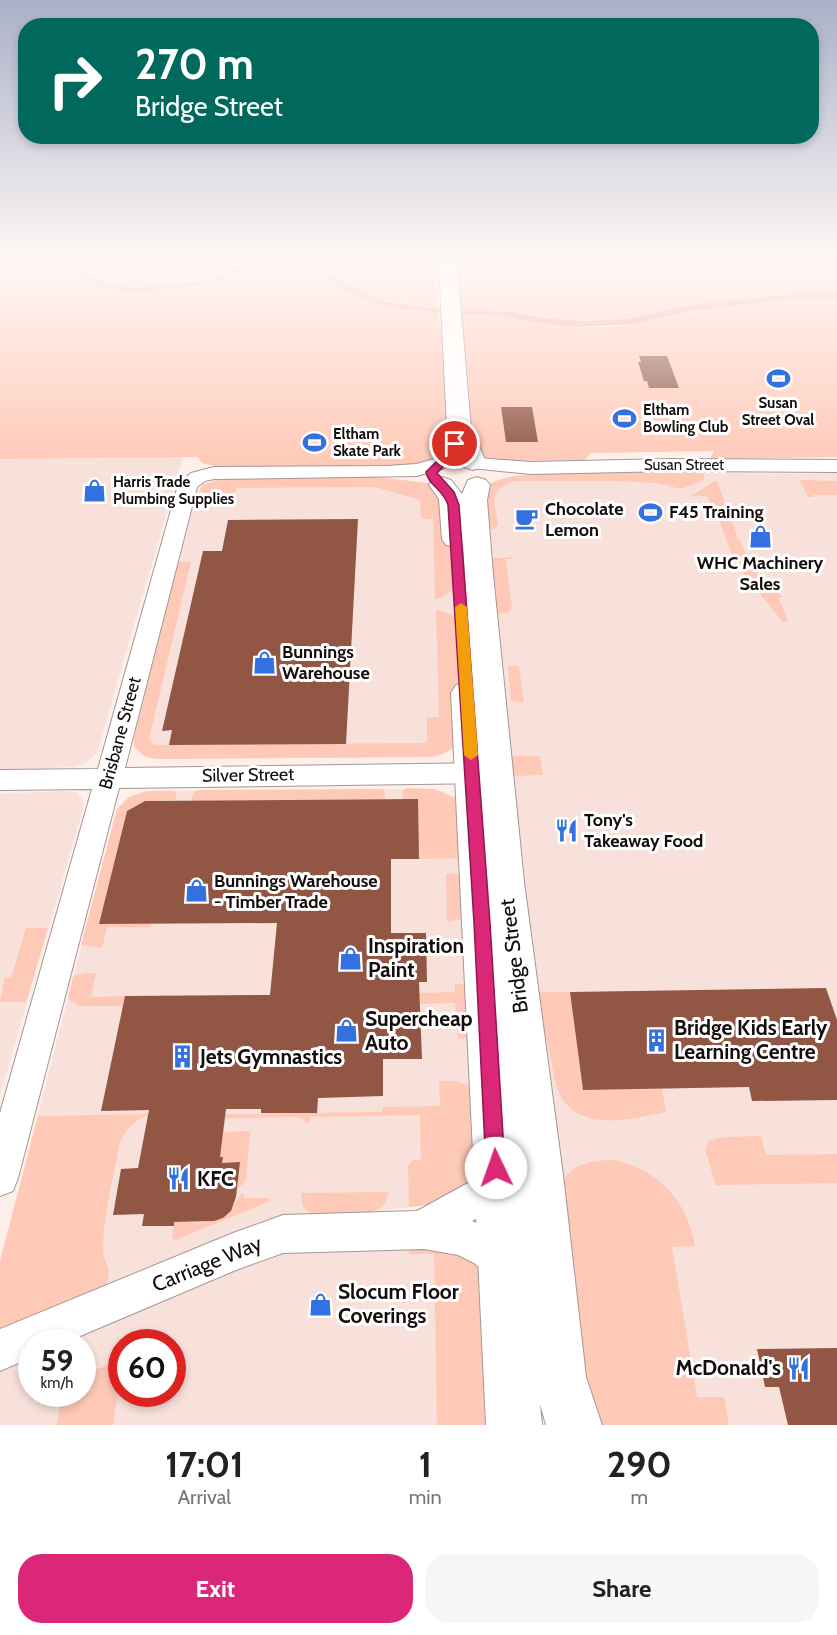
<!DOCTYPE html>
<style>
body{margin:0;font-family:Cabin,sans-serif;background:#f6f6f6;color:#222;height:100vh;display:flex;flex-direction:column;font-size:22px;white-space:nowrap}
*{box-sizing:border-box;margin:0}
p{font-size:20px;color:#767676}
.icon{flex:none;width:33px;height:33px;fill:none;stroke:currentColor;stroke-width:2;stroke-linecap:round;stroke-linejoin:round}
.map{position:relative;height:1425px;overflow:hidden}
.drawer{display:flex;flex-direction:column;background:#fff;flex:1}
.drawer>*{flex:none}
.top-card{position:absolute;left:18px;top:18px;width:801px;height:126px;border-radius:24px;box-shadow:0 3px 9px #0003;background:#00695c;color:#fff;overflow:hidden}
.speed{position:absolute;left:18px;top:1329px;display:flex;gap:12px;font-size:30px;font-weight:700;text-align:center}
.speed>*{display:grid;place-content:center;width:78px;height:78px;border-radius:50%;background:#fff;box-shadow:0 3px 9px #0003;line-height:1}
.speed small{font-size:15px;font-weight:400}
.speed .limit{border:9px solid #d22;background:#fff;color:#111}
.pin{position:absolute;display:grid;place-items:center;width:51px;height:51px;color:#fff;margin:-26px;border:3px solid #fff;border-radius:50%;box-shadow:0 2px 6px #0007}
.me{position:absolute;width:66px;margin:-33px;rotate:357deg;stroke-linejoin:round;filter:drop-shadow(0 0 4px #0008)}
.turn{display:flex;align-items:center;gap:21px;height:126px;padding:0 18px;font-size:27px}
.turn .icon{width:78px;height:78px;stroke-width:2.5}
.turn b{display:block;font-size:42px;line-height:51px}
.eta{display:flex;justify-content:space-evenly;align-items:center;height:102px;text-align:center}
.eta b{font-size:36px;font-weight:800;line-height:42px}
.primary-button{display:flex;gap:12px;margin-top:auto;padding:12px 18px}
.primary-button a{flex:1;height:69px;border-radius:24px;background:#db2777;color:#fff;font-size:24px;font-weight:800;line-height:69px;text-align:center}
.primary-button a+a{background:#f6f6f6;color:#222}
.map>svg:first-child{display:block}
.built{fill:#f8e1da;fill-rule:evenodd}
.green{fill:#ffc9b8}
.water{fill:#edaa95}
.building{fill:#925644}
.lines{fill:none;stroke-linecap:round;stroke-linejoin:round}
.street-casing{stroke:#a59793;stroke-width:2}
.primary-casing{stroke:#a59793;stroke-width:2}
.street{fill:#fff;fill-rule:evenodd}
.primary{fill:#fff;fill-rule:evenodd}
.route{fill:#db2777;stroke:#8e194d;stroke-width:1.5}
.slow{fill:#f59e0b}
.labels{text-anchor:middle;stroke-width:6;stroke-linejoin:round;paint-order:stroke}
.far-poi-label{font-size:15px;font-weight:bold;fill:#130e0d;stroke:#fff;text-anchor:start}
.far-street-label{font-size:15px;fill:#130e0d;stroke:#fff}
.poi-label{font-size:18px;font-weight:bold;fill:#130e0d;stroke:#fff;text-anchor:start}
.street-label{font-size:18px;fill:#130e0d;stroke:#fff}
.near-poi-label{font-size:21px;font-weight:bold;fill:#130e0d;stroke:#fff;text-anchor:start}
.near-street-label{font-size:21px;fill:#130e0d;stroke:#fff}
</style>
<div class="map">
<svg width="837" height="1425" viewBox="0 0 837 1425">
<rect width="100%" height="100%" fill="#feefeb"/>
<g class="built">
<polygon points="183,457 97,753 85,763 73,767 0,770 0,459"/>
<polygon points="704,471 751,474 837,473 837,1425 598,1425 526,984 484,488 495,481 514,476"/>
<polygon points="377,477 427,483 448,505 464,732 452,749 438,756 429,757 158,759 150,759 138,752 134,746 136,730 198,489 214,480"/>
<polygon points="426,789 442,791 458,799 481,1095 435,1204 370,1212 314,1214 19,1327 0,1261 117,809 129,797 147,791"/>
<polygon points="61,791 76,792 80,796 83,802 83,809 0,1095 0,794"/>
<path d="M445,1246L497,1425H0V1368L31,1355L32,1394H82V1342H60L259,1258L319,1247ZM122,1342H172V1394H122Z"/>
</g>
<g class="green">
<polygon points="0,264 51,264 63,272 96,286 134,293 215,284 250,269 293,264 311,268 343,290 380,305 439,313 439,324 444,325 446,450 435,461 404,467 216,466 202,463 198,457 0,459"/>
<polygon points="64,264 251,264 233,268 208,280 133,288 109,283"/>
<polygon points="314,264 439,264 441,285 437,285 438,308 378,299 353,287"/>
<polygon points="457,264 837,264 837,294 804,293 725,301 612,321 556,319 515,312 462,310 460,285 455,285"/>
<polygon points="802,298 837,299 837,457 710,459 714,451 591,453 585,460 500,461 482,458 472,431 468,372 459,324 463,324 462,315 503,316 546,324 575,327 612,327 636,324 708,309"/>
<path d="M699,470L704,474V480L681,489L657,483L619,481H513C486,493 495,500 498,525L494,529H486L484,488L495,481L514,476L566,472Z"/>
<polygon points="377,477 427,483 433,486 447,500 454,587 443,597 435,599 433,519 421,519 420,500 375,487 236,488 233,499 208,498 200,490 202,485 221,479"/>
<polygon points="800,480 837,481 837,495 813,495 814,497 808,497"/>
<polygon points="715,481 717,481 738,539 740,540 751,568 783,597 779,598 788,622 783,622 736,565 713,504 710,503 707,496 691,496"/>
<polygon points="512,557 512,559 506,559 512,608 508,613 496,614 485,562 496,558"/>
<path d="M178,562H191L149,739L155,745L427,743V717H439L436,610L448,613L456,618L464,732C456,748 447,755 429,757L158,759L144,756L134,746V738Z"/>
<polygon points="508,666 519,666 524,703 511,701"/>
<polygon points="504,756 540,756 543,775 511,776"/>
<polygon points="407,788 434,789 458,799 464,858 419,859 402,799 403,791"/>
<polygon points="381,789 385,791 385,799 191,801 194,792 200,790"/>
<polygon points="147,791 174,791 176,794 176,800 145,801 127,811 99,924 151,924 151,927 107,927 102,948 81,945 117,809 129,797"/>
<polygon points="465,873 472,917 447,922 446,874"/>
<polygon points="26,928 48,928 26,1002 0,1002 5,978 11,978"/>
<polygon points="86,973 96,973 91,997 125,996 123,1006 78,1006 68,998 73,976"/>
<polygon points="455,984 475,984 468,1038 458,1039 455,1003 420,1004 419,993 455,992"/>
<path d="M534,992H570L583,1090L662,1089L666,1112C633,1119 580,1133 560,1095C553,1081 553,1065 549,1050C544,1031 539,1011 534,992Z"/>
<polygon points="439,1081 457,1081 470,1086 481,1188 435,1204 409,1207 408,1166 413,1160 421,1160 420,1115 310,1117 309,1123 305,1123 304,1120 298,1117 169,1119 157,1115 382,1112 383,1107 440,1106"/>
<path d="M150,1114C136,1120 126,1127 120,1142C114,1176 104,1210 103,1245C102,1270 119,1267 100,1293L0,1330V1261L38,1116Z"/>
<polygon points="250,1131 246,1181 237,1189 240,1162 222,1163 223,1157 220,1157 223,1132"/>
<polygon points="761,1136 766,1155 837,1154 837,1183 716,1185 705,1150 709,1141 724,1137"/>
<path d="M615,1160C659,1170 688,1202 695,1246L672,1247L697,1397H724L729,1425H598L590,1406L559,1189C568,1164 591,1160 615,1160Z"/>
<path d="M388,1192C387,1203 381,1210 370,1212L314,1214L306,1210L302,1204L301,1193Z"/>
<path d="M243,1193L244,1198H269L270,1201L176,1240L172,1238L174,1222C191,1222 219,1226 230,1212C235,1205 236,1198 243,1193Z"/>
<polygon points="409,1246 445,1246 478,1260 497,1425 437,1425 434,1254 409,1254"/>
<polygon points="121,1359 121,1373 113,1425 56,1425 63,1394 82,1394 83,1375"/>
</g>
<polygon class="water" points="51,264 64,264 109,283 133,288 208,280 233,268 251,264 314,264 353,287 388,302 450,310 515,312 543,318 584,321 628,319 680,307 725,301 804,293 832,294 837,294 837,299 788,299 688,312 636,324 575,327 546,324 503,316 450,314 387,307 358,297 333,284 311,268 293,264 250,269 215,284 134,293 96,286 63,272"/>
<g class="building">
<polygon points="639,356 667,356 679,388 649,388 647,381 644,381 638,362 641,362"/>
<polygon points="501,407 532,407 538,442 506,442"/>
<polygon points="358,519 346,744 169,745 172,730 162,731 203,551 222,551 228,520"/>
<polygon points="418,799 419,859 391,859 391,933 426,933 427,982 419,982 422,1059 383,1059 383,1096 318,1098 317,1113 261,1113 261,1109 226,1109 220,1157 223,1157 222,1163 240,1162 236,1197 231,1211 223,1218 214,1221 174,1222 174,1226 142,1226 144,1214 113,1215 121,1169 138,1168 149,1110 101,1111 125,996 270,995 277,923 99,924 127,811 145,801"/>
<polygon points="826,988 837,1020 837,1100 752,1101 749,1087 583,1090 570,992"/>
<polygon points="837,1348 837,1425 788,1425 779,1387 765,1387 757,1349"/>
</g>
<g class="lines">
<defs>
<g id="street">
<polygon points="438,458 445,460 448,464 445,468 417,476 214,479 205,481 197,487 125,768 489,763 499,766 502,773 499,780 489,783 119,788 18,1178 13,1191 0,1196 0,1113 92,789 0,790 0,770 98,769 178,485 191,473 214,467 387,466 416,464"/>
<polygon points="478,458 531,462 671,459 837,460 837,472 671,471 531,474 471,468 468,464 471,460"/>
<path d="M497,1167L510,1172L516,1185L510,1198L472,1221C495,1231 512,1237 521,1260L516,1274L502,1279L488,1274L474,1263L458,1255L424,1249L283,1253L236,1270L66,1342H32V1357L0,1371V1329L233,1233L283,1215L417,1211Z"/>
</g>
<g id="primary">
<polygon points="439,264 457,264 471,428 486,462 482,467 473,470 464,467 447,428"/>
<polygon points="442,477 451,480 462,494 468,480 477,477 486,480 490,485 487,500 493,574 524,882 563,1175 586,1377 602,1425 546,1425 540,1404 542,1425 486,1425 451,693 456,685 467,682 472,684 463,545 456,547 446,545 442,539 439,499 429,485 433,480"/>
</g>
</defs>
<use href="#street" class="street-casing"/>
<use href="#primary" class="primary-casing"/>
<use href="#street" class="street"/>
<use href="#primary" class="primary"/>
</g>
<linearGradient id="sky" x2="0" y2="1"><stop stop-color="#aab0c7"/><stop offset="0.57" stop-color="#fff8f6"/><stop offset="1" stop-color="#fff8f6" stop-opacity="0"/></linearGradient>
<rect width="837" height="463" fill="url(#sky)"/>
<path class="route" d="M455,441L460,444L452,458L437,473L454,492L459,505L490,923L505,1168L503,1175L496,1177L489,1175L486,1168L474,923L448,505C444,490 428,485 426,472L444,454L451,442Z"/>
<polygon class="slow" points="461,603 467,607 478,755 471,760 464,755 455,607"/>
<defs>
<symbol id="stadium-bare" viewBox="-9 -9 18 18"><path d="M0-5a6.5 5 0 1 0 0 10a6.5 5 0 1 0 0-10ZM-3.5-1.8h7v3.6h-7Z" fill="#3271df" stroke="#fff" stroke-width="2.5" paint-order="stroke"/></symbol>
<symbol id="shop-bare" viewBox="-9 -9 18 18"><path d="M-5-2.5h2.3a2.7 3.5 0 0 1 5.4 0H5L5.5 6h-11ZM-1.5-2.5h3a1.5 2.3 0 0 0-3 0Z" fill="#3271df" stroke="#fff" stroke-width="2.5" paint-order="stroke"/></symbol>
<symbol id="cafe-bare" viewBox="-9 -9 18 18"><path d="M-5.5-4.5H6V0H3Q3 3.5 0 3.5H-2.5Q-5.5 3.5-5.5 0ZM3-3.2v2h1.7v-2ZM-6 4.5H4V6H-6Z" fill="#3271df" stroke="#fff" stroke-width="2.5" paint-order="stroke"/></symbol>
<symbol id="restaurant-bare" viewBox="-9 -9 18 18"><path d="M-5-6h1v4h1v-4h1v4h1v-4h1v5L-1.5 .5V6h-2V.5L-5-1ZM5-6V6H3V1.5H1.5Q1.5-4 5-6Z" fill="#3271df" stroke="#fff" stroke-width="2.5" paint-order="stroke"/></symbol>
<symbol id="building-bare" viewBox="-9 -9 18 18"><path d="M-4-6H4V6H1V3H-1V6H-4ZM-2.5-4.3h1.7v1.8h-1.7ZM.8-4.3h1.7v1.8H.8ZM-2.5-1h1.7V.8h-1.7ZM.8-1h1.7V.8H.8Z" fill="#3271df" stroke="#fff" stroke-width="2.5" paint-order="stroke"/></symbol>
</defs>
<g fill-rule="evenodd">
<use href="#stadium-bare" x="762" y="362" width="33" height="33"/>
<use href="#stadium-bare" x="608" y="402" width="33" height="33"/>
<use href="#stadium-bare" x="298" y="426" width="33" height="33"/>
<use href="#shop-bare" x="78" y="474" width="33" height="33"/>
<use href="#stadium-bare" x="634" y="496" width="33" height="33"/>
<use href="#cafe-bare" x="510" y="502" width="33" height="33"/>
<use href="#shop-bare" x="744" y="520" width="33" height="33"/>
<use href="#shop-bare" x="248" y="646" width="33" height="33"/>
<use href="#restaurant-bare" x="550" y="814" width="33" height="33"/>
<use href="#shop-bare" x="180" y="874" width="33" height="33"/>
<use href="#shop-bare" x="334" y="942" width="33" height="33"/>
<use href="#shop-bare" x="330" y="1014" width="33" height="33"/>
<use href="#building-bare" x="640" y="1024" width="33" height="33"/>
<use href="#building-bare" x="166" y="1040" width="33" height="33"/>
<use href="#restaurant-bare" x="162" y="1162" width="33" height="33"/>
<use href="#shop-bare" x="304" y="1288" width="33" height="33"/>
<use href="#restaurant-bare" x="782" y="1352" width="33" height="33"/>
</g>
<g class="labels">
<g class="far-poi-label">
<text x="778" y="408" text-anchor="middle">Susan<tspan x="778" dy="17">Street Oval</tspan></text>
<text x="643" y="415">Eltham<tspan x="643" dy="17">Bowling Club</tspan></text>
<text x="333" y="439">Eltham<tspan x="333" dy="17">Skate Park</tspan></text>
<text x="113" y="487">Harris Trade<tspan x="113" dy="17">Plumbing Supplies</tspan></text>
</g>
<g class="far-street-label">
<text x="684" y="470">Susan Street</text>
</g>
<g class="poi-label">
<text x="545" y="515">Chocolate<tspan x="545" dy="21">Lemon</tspan></text>
<text x="669" y="518">F45 Training</text>
<text x="760" y="569" text-anchor="middle">WHC Machinery<tspan x="760" dy="21">Sales</tspan></text>
<text x="282" y="658">Bunnings<tspan x="282" dy="21">Warehouse</tspan></text>
<text x="584" y="826">Tony's<tspan x="584" dy="21">Takeaway Food</tspan></text>
<text x="214" y="887">Bunnings Warehouse<tspan x="214" dy="21">- Timber Trade</tspan></text>
</g>
<g class="street-label">
<text transform="translate(120 733) rotate(-75)" y="6">Brisbane Street</text>
<text transform="translate(248 775) rotate(-1)" y="6">Silver Street</text>
</g>
<g class="near-poi-label">
<text x="368" y="953">Inspiration<tspan x="368" dy="24">Paint</tspan></text>
<text x="365" y="1026">Supercheap<tspan x="365" dy="24">Auto</tspan></text>
<text x="674" y="1035">Bridge Kids Early<tspan x="674" dy="24">Learning Centre</tspan></text>
<text x="200" y="1064">Jets Gymnastics</text>
<text x="197" y="1186">KFC</text>
<text x="338" y="1299">Slocum Floor<tspan x="338" dy="24">Coverings</tspan></text>
<text x="781" y="1375" text-anchor="end">McDonald's</text>
</g>
<g class="near-street-label">
<text transform="translate(514 956) rotate(-97)" y="7">Bridge Street</text>
<text transform="translate(207 1264) rotate(-22)" y="7">Carriage Way</text>
</g>
</g>
</svg>
<div class="speed"><div>59<small>km/h</small></div><div class="limit">60</div></div>
<div class="pin" style="left:455px;top:444px;background:#d93025"><svg class="icon" aria-label="arrive" viewBox="0 0 24 24"><path d="M6 21V4h12l-3 4 3 4H6"/></svg></div>
<svg class="me" style="left:496px;top:1168px" viewBox="-20 -20 40 40"><circle r="19" fill="#fff"/><path d="M0-13L10 11 0 6-10 11z" fill="#db2777"/></svg>
<div class="top-card">
<div class="turn"><svg class="icon" aria-label="right" viewBox="0 0 24 24"><path d="M7 20v-9h11M14 6l5 5-5 5"/></svg><div><b>270 m</b>Bridge Street</div></div>
</div>
</div>
<section class="drawer">
<div class="eta">
<div><b>17:01</b><p>Arrival</p></div>
<div><b>1</b><p>min</p></div>
<div><b>290</b><p>m</p></div>
</div>
<div class="primary-button"><a>Exit</a><a>Share</a></div>
</section>
